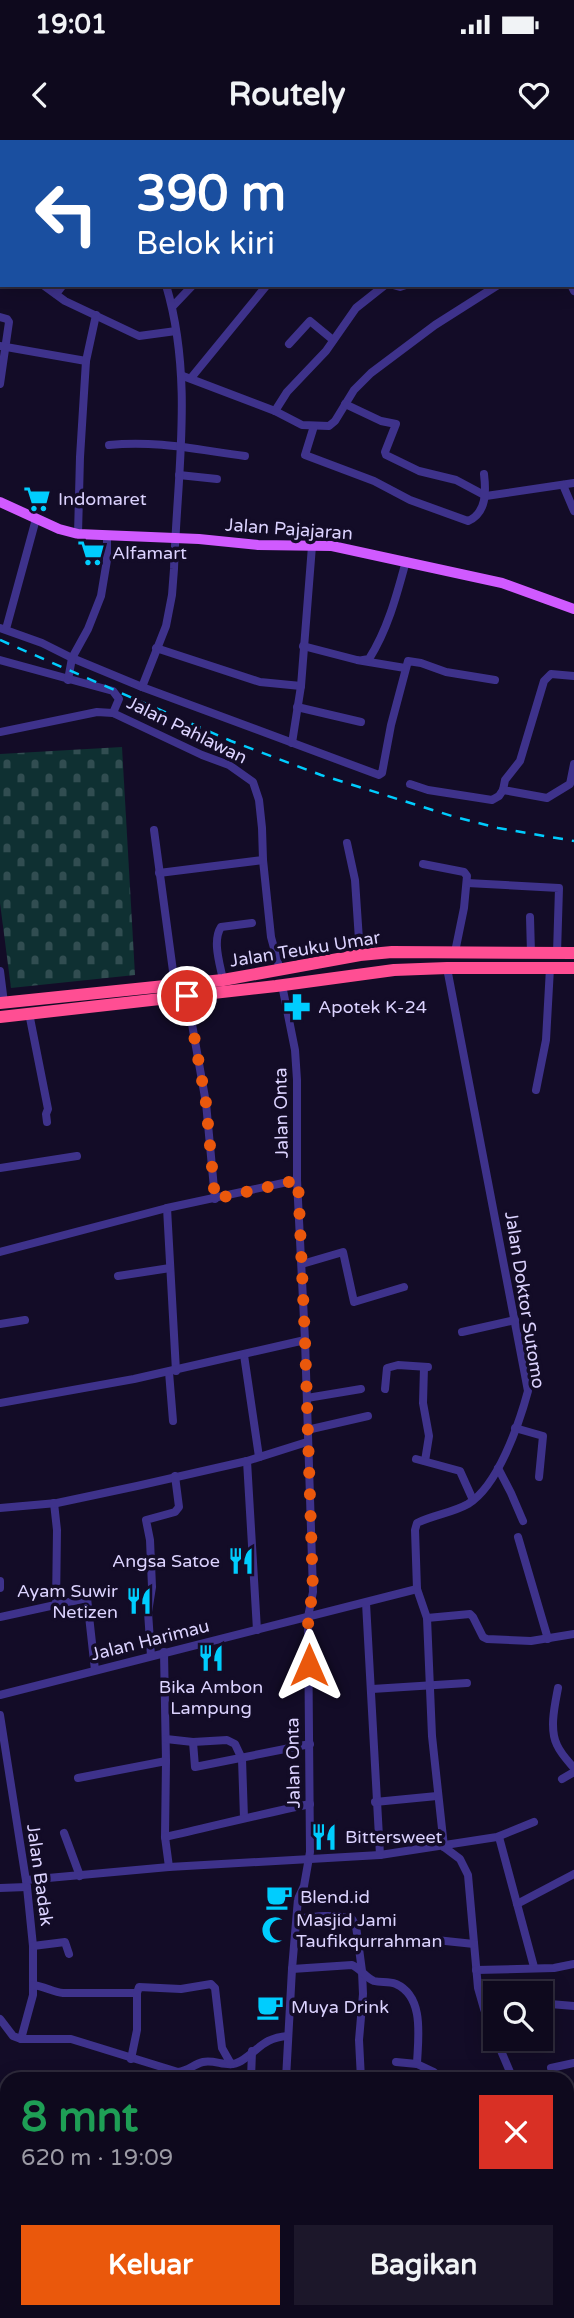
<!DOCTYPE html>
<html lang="id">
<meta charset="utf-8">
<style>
body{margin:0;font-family:"Varela Round",sans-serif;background:#1c172a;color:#f1f3f6;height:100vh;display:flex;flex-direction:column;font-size:26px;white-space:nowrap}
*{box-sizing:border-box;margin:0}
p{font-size:23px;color:#9b9aa4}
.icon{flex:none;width:38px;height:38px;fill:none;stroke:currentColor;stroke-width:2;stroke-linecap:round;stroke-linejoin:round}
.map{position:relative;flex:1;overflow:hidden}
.details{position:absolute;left:0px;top:1932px;width:574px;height:247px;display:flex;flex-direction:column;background:#0e091d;border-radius:21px 21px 0 0;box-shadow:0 4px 18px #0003,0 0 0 2px #2e2a3b}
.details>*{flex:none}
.banner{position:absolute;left:0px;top:0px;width:574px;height:147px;box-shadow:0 4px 18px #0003,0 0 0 2px #2e2a3b;background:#1a4fa0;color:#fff;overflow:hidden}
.fabs{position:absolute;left:483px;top:1841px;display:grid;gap:14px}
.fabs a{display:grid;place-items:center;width:70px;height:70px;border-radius:0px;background:#0e091d;box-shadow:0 4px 18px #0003,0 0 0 2px #2e2a3b;font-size:35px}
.pin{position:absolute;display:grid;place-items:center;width:60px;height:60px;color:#fff;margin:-30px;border:4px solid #fff;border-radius:50%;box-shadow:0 2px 7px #0007}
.me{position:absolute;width:77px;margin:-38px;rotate:0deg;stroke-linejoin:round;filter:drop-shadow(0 0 5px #0008)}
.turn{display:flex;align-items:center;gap:24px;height:147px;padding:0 21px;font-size:32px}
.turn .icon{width:91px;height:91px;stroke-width:2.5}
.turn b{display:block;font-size:49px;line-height:60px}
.round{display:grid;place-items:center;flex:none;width:74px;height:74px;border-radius:0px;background:#1c172a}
.summary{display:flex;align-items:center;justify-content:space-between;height:119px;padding:0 21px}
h1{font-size:42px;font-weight:700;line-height:52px;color:#1e9e55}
.cta{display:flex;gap:14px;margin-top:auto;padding:14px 21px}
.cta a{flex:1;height:80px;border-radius:0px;background:#ea580c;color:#fff;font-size:28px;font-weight:700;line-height:80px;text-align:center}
.cta a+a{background:#1c172a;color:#f1f3f6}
.status{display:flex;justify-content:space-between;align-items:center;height:49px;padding:0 35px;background:#0e091d;direction:ltr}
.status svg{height:19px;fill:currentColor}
header{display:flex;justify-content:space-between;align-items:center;height:91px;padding:0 21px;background:#0e091d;font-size:32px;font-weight:700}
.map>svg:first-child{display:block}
.cemetery{fill:url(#cemetery-stones)}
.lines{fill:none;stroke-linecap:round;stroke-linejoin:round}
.minor{stroke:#3e328b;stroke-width:8}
.major{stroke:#d05aff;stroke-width:10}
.highway{stroke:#ff4e93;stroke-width:12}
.rail{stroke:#00cdfe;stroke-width:2.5;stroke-dasharray:10 9;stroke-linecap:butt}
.route{stroke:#ea580c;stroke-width:12;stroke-dasharray:0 21.6}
.labels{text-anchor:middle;stroke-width:7;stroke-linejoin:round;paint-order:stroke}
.poi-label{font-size:18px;fill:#dcd3ff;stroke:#130c27;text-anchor:start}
.street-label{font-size:18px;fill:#dcd3ff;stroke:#130c27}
</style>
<div class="status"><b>19:01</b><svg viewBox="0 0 49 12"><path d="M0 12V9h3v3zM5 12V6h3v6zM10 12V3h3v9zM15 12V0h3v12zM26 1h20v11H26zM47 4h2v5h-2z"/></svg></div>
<header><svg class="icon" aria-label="back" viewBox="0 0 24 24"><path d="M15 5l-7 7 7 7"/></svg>Routely<svg class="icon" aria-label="heart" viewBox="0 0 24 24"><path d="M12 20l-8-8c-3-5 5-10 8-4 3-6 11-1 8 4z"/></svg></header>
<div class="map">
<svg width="574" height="2178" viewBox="0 0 574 2178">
<defs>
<pattern id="cemetery-stones" width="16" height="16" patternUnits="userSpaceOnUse" patternTransform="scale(1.75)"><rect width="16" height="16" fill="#0f3032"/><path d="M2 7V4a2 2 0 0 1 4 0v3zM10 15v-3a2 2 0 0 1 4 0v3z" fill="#314d51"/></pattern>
</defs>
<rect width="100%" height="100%" fill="#130c27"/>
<polygon class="cemetery" points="122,607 135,835 11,848 0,763 0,614"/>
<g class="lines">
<g class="minor">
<polyline points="62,0 62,2"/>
<polyline points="137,0 137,2"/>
<polyline points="293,0 294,2"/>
<polyline points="365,0 366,2"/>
<polyline points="436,0 437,2"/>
<polyline points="518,0 519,2"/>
<polyline points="568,0 568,2"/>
<polyline points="453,2 455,0"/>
<polyline points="572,12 574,16"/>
<polyline points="0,93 2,95"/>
<polyline points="572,109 574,108"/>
<polyline points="43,145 65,161 139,196 176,191"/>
<polyline points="393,145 400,147 406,145"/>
<polyline points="571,145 574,151"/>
<polyline points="56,154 63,145"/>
<polyline points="173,166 193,145"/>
<polyline points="0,177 7,179 9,182 0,244"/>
<polyline points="289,204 310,181 333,200"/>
<polyline points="0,206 86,221"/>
<polyline points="183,236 275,271 302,285 329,286 335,281 354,250 371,233 435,185 498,145"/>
<polyline points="191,238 267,145"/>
<polyline points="345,264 381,281 396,284 385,312 386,315 419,331 456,340 486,356 574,343"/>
<polyline points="275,271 287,252 326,211 356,168 385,145"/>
<path d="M314,286L305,315L374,341L410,360L468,381C487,373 486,351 484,334"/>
<path d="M109,305C157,300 198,310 245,316"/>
<polyline points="179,335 217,339"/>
<polyline points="563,345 574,371"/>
<polyline points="78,394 80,317 86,221 96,175"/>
<polyline points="0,488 42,503 72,518 142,547 379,635 382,633 391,585 408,521 421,523 446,532 495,540"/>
<polyline points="6,489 36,379"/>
<polyline points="303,506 357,520 405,528"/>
<polyline points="156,508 260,542 301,546"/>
<polyline points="0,520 113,551 119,559 113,573"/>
<path d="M363,520L369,519C388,489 397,454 406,421"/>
<polyline points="68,540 72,518 88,489 101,456 107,420 107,396"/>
<path d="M142,547L166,486L172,455L174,429C177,334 194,239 166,145"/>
<polyline points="297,567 361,582"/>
<polyline points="0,592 97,572 113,573 202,615 229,625 253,642 259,660 262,688 263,720 271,797 280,830"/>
<polyline points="292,603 301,546 312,406"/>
<polyline points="410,644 428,650 492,660 499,656 503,650 505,640 520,621 544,541 551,534 574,536"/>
<polyline points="503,650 547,658 570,644 574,624"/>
<polyline points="154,690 175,846"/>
<polyline points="347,703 355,740 360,815"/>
<polyline points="423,724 464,732 467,736 464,768 455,812"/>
<polyline points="159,733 263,720"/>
<polyline points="467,743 559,748 557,813"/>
<polyline points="530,777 531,813"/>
<polyline points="0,831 4,863"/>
<path d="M223,840C220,824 212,801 221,787L252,783"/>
<polyline points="282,845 295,910 297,940 297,1040 305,1200 313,1452 308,1477 310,1712 304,1746 298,1759 292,1829 286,1939"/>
<polyline points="187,856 206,963 215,1059"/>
<polyline points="29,873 48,969 46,974 47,982"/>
<polyline points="536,950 546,900 550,828"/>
<polyline points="0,1028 77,1016"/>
<polyline points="167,1068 176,1231"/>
<polyline points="0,1112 167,1068 297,1040"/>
<polyline points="302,1124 343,1112 354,1162 404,1147"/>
<polyline points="118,1136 170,1128"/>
<polyline points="0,1184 25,1180"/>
<polyline points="462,1192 515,1180"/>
<polyline points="244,1215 259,1317"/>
<polyline points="424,1227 423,1263 429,1296 425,1321"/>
<polyline points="169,1232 173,1281"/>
<polyline points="385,1249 387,1228 398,1225 428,1227"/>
<polyline points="307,1258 361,1249"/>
<polyline points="0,1263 134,1239 305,1200"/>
<polyline points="515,1288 543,1296 539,1337"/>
<polyline points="307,1290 368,1276"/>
<polyline points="416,1319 460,1331 473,1360"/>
<polyline points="247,1321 257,1490"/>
<polyline points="498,1328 511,1353 523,1381"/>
<polyline points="54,1363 57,1390 56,1465"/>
<polyline points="0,1368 57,1363 137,1346 247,1321 307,1302"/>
<polyline points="518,1397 548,1499"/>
<polyline points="0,1441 0,1448"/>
<polyline points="366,1463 380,1715"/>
<polyline points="0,1477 87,1458 95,1530"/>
<polyline points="427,1478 470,1474 473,1477 483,1497 487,1499 531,1501 574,1494"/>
<polyline points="164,1512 166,1621"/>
<polyline points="151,1516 148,1472 152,1447 150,1400 146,1380 175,1372 179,1367 175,1336"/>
<path d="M558,1548C555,1564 549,1589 557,1605C561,1614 568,1621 574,1628"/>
<polyline points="372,1549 467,1543"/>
<polyline points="0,1555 417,1449"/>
<polyline points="0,1575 27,1747 33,1806 33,1855 21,1899"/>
<polyline points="166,1599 193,1602 227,1600 235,1604 242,1619 244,1678"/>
<polyline points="193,1602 195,1627 310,1604"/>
<polyline points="78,1638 166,1621 165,1697 169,1727"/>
<polyline points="562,1639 574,1632"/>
<polyline points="375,1662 437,1656"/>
<polyline points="64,1693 80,1736"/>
<path d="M165,1697C214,1686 261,1674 310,1664"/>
<polyline points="499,1697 534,1827"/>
<path d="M444,1707L432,1596L427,1478L417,1449L415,1390L417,1383C433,1375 452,1373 468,1364C498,1346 519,1284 528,1251L447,828"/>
<polyline points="444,1707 460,1719 468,1735 478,1848 484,1869 495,1897"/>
<polyline points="26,1740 169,1727 380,1715 497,1697 534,1682"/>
<polyline points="0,1748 27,1747"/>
<polyline points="517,1764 574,1734"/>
<path d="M297,1779C316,1776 333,1774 352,1779L356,1786L362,1831L363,1854L359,1900L361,1939"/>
<polyline points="436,1800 474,1804"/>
<polyline points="33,1806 65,1802 69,1814"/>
<path d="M292,1829L352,1825C360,1828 366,1838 374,1841C381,1843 388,1841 396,1844C425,1857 418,1898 417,1924L434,1932"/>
<polyline points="476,1830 554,1828 574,1824"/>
<path d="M33,1845C44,1846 53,1852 63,1853H137"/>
<polyline points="550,1864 574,1866"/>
<path d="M0,1879L13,1896L21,1899H71L178,1932C188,1931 194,1924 203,1922C216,1919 228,1929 241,1921C260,1909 263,1898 288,1896"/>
<polyline points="496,1899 513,1939"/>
<polyline points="131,1919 137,1890 137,1853 139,1847 181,1849 211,1844 215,1848 222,1908 231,1924"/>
<polyline points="396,1922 417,1924"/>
<polyline points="551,1928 574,1923"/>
<polyline points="251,1939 252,1911"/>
<polyline points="567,1983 574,1983"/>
<polyline points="0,1995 7,2001"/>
<polyline points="567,2027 574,2027"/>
<polyline points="567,2097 574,2100"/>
<polyline points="567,2124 574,2110"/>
<polyline points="567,2132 574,2135"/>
<polyline points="102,2172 104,2178"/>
<polyline points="52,2175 64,2172"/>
<polyline points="156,2178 167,2174 169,2172"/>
<polyline points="242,2178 243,2172"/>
<polyline points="352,2178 352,2172"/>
<polyline points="395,2178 396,2172"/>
<polyline points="441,2178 442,2172"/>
<polyline points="537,2178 540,2172"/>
</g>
<polyline class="major" points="0,362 59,389 78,394 199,399 258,405 332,406 502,443 574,469"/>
<g class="highway">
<polyline points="0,863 223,840 360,815 392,812 574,813"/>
<polyline points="0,877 276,846 394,830 447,828 574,828"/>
</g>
<polyline class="rail" points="0,500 231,601 321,635 455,677 498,688 574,701"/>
</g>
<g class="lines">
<polyline class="route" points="187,856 206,963 215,1059 298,1040 305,1200 313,1452 308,1477 309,1525"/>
</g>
<defs>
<symbol id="supermarket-bare" viewBox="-9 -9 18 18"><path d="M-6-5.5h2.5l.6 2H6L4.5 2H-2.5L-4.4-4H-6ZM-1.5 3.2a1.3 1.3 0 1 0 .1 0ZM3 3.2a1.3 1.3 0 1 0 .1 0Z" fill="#00cdfe" stroke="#130c27" stroke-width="2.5" paint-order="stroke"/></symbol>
<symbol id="pharmacy-bare" viewBox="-9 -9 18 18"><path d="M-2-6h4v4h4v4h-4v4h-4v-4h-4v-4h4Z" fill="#00cdfe" stroke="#130c27" stroke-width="2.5" paint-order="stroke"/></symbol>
<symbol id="restaurant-bare" viewBox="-9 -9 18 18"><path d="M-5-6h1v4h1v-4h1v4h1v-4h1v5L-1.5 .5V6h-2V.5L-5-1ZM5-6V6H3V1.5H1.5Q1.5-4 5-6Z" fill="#00cdfe" stroke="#130c27" stroke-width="2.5" paint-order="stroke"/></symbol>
<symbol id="cafe-bare" viewBox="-9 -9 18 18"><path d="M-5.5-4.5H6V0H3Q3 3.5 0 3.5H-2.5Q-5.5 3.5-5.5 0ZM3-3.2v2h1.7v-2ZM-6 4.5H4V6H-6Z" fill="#00cdfe" stroke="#130c27" stroke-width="2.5" paint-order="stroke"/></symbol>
<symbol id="mosque-bare" viewBox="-9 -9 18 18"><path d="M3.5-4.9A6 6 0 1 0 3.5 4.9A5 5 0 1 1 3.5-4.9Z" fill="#00cdfe" stroke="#130c27" stroke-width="2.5" paint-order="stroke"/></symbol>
</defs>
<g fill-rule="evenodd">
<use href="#supermarket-bare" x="18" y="340" width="38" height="38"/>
<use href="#supermarket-bare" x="72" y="394" width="38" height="38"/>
<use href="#pharmacy-bare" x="278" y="848" width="38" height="38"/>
<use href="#restaurant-bare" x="222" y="1402" width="38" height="38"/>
<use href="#restaurant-bare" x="120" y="1442" width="38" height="38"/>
<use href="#restaurant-bare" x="192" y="1499" width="38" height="38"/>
<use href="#restaurant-bare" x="305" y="1678" width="38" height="38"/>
<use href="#cafe-bare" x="260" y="1738" width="38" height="38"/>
<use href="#mosque-bare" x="256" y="1771" width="38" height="38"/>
<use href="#cafe-bare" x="251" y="1848" width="38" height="38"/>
</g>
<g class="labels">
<g class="poi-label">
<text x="58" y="365">Indomaret</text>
<text x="112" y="419">Alfamart</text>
<text x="318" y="873">Apotek K-24</text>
<text x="220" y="1427" text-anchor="end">Angsa Satoe</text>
<text x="118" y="1457" text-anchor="end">Ayam Suwir<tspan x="118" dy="21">Netizen</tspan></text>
<text x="211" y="1553" text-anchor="middle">Bika Ambon<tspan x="211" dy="21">Lampung</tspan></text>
<text x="345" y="1703">Bittersweet</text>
<text x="300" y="1763">Blend.id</text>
<text x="296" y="1786">Masjid Jami<tspan x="296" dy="21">Taufikqurrahman</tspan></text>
<text x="291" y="1873">Muya Drink</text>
</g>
<g class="street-label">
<text transform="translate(289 389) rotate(4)" y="6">Jalan Pajajaran</text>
<text transform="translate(187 590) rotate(26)" y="6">Jalan Pahlawan</text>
<text transform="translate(305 809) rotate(-9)" y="6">Jalan Teuku Umar</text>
<text transform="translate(281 973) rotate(-91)" y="6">Jalan Onta</text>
<text transform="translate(525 1160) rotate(81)" y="6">Jalan Doktor Sutomo</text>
<text transform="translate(150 1500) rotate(-14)" y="6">Jalan Harimau</text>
<text transform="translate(293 1623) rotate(-91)" y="6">Jalan Onta</text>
<text transform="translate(40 1735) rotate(82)" y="6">Jalan Badak</text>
</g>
</g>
</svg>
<div class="fabs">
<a><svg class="icon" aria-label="search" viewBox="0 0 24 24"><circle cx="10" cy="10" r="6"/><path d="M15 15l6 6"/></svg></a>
</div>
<div class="pin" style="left:187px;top:856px;background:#d93025"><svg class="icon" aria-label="arrive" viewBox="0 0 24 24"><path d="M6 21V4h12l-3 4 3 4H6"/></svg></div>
<svg class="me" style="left:309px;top:1525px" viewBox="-20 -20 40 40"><path d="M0-17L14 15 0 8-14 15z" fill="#ea580c" stroke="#fff" stroke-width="4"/></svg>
<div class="banner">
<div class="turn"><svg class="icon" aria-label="left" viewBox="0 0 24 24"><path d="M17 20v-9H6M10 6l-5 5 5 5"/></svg><div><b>390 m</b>Belok kiri</div></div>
</div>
<section class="details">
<div class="summary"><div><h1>8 mnt</h1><p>620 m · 19:09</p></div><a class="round" style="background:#d93025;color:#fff"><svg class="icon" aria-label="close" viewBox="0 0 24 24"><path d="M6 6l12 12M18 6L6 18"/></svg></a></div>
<div class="cta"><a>Keluar</a><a>Bagikan</a></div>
</section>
</div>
